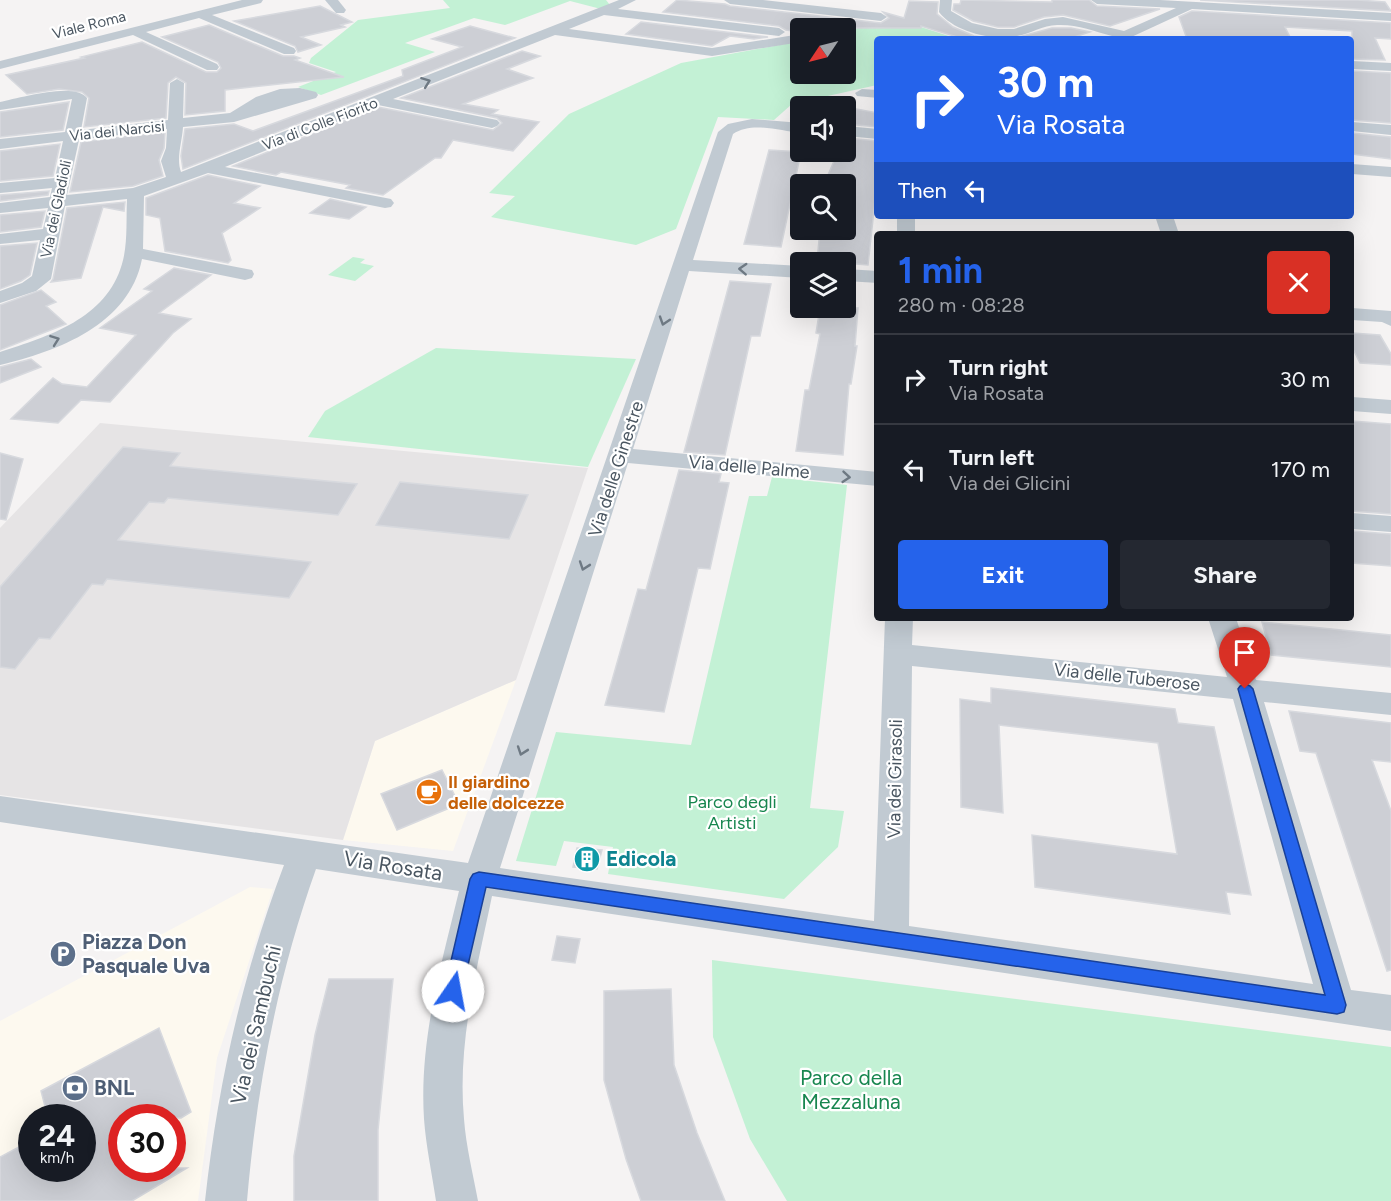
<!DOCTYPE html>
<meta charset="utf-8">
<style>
body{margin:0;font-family:Figtree,sans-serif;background:#242831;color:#f1f3f6;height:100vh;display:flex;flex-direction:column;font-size:22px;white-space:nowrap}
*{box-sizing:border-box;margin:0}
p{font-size:20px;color:#9ea1a6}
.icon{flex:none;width:33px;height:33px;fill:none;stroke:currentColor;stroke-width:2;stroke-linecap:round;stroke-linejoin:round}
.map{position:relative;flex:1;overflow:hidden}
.details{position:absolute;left:874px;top:231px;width:480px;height:390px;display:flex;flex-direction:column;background:#171b24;border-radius:6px;box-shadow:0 6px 24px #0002}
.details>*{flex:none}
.top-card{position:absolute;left:874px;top:36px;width:480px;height:183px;border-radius:6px;box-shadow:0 6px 24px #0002;background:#2563eb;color:#fff;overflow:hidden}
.needle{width:39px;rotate:235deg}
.controls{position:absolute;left:790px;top:18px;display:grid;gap:12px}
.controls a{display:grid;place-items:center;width:66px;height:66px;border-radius:6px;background:#171b24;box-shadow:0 6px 24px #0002;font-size:30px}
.speed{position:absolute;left:18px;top:1104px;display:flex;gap:12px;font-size:30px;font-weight:700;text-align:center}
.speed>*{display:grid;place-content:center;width:78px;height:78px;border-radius:50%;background:#171b24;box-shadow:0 6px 24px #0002;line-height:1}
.speed small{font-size:15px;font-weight:400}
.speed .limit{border:9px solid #d22;background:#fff;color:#111}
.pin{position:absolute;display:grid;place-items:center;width:51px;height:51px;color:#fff;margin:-62px -26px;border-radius:50% 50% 50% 0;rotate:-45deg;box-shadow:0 0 6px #0007}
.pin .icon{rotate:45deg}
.me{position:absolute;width:66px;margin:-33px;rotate:12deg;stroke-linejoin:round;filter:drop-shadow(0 0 4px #0008)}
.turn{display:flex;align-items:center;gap:21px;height:126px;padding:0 24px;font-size:27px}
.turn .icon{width:78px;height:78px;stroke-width:2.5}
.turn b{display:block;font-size:42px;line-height:51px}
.then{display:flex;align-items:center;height:57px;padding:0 24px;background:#0003;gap:12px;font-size:22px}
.round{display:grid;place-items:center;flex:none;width:63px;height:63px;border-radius:6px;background:#242831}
.head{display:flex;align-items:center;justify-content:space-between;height:102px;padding:0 24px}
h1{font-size:36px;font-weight:700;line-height:45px;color:#2563eb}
.cta{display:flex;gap:12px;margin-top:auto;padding:12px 24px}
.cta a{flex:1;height:69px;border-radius:6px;background:#2563eb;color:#fff;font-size:24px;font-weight:700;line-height:69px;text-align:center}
.cta a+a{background:#242831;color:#f1f3f6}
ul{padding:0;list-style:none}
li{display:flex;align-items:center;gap:18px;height:90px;padding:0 24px;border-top:2px solid #363941}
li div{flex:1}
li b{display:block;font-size:22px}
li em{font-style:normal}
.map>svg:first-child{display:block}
.commercial{fill:#fdf9ef;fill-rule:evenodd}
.education{fill:#e6e4e5}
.green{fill:#c3f1d5}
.building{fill:#cdcfd5;stroke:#d7d9de;stroke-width:1.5}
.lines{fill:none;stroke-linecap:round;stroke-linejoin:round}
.minor{fill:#c1cad2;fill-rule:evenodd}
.oneway{stroke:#6e7983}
.route{fill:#2563eb;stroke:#184099;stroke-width:1.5}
.labels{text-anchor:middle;stroke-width:4.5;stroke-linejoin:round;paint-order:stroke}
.far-street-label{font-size:15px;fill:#4a5661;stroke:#fff}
.street-label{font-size:18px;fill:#4a5661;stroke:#fff}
.food-label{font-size:18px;font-weight:bold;fill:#c56008;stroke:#fff;text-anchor:start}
.park-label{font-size:18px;fill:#17864f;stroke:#fff}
.near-culture-label{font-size:21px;font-weight:bold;fill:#0d838f;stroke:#fff;text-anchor:start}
.near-street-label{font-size:21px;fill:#4a5661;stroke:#fff}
.near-service-label{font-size:21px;font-weight:bold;fill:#4e5e75;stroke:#fff;text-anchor:start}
.near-park-label{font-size:21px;fill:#17864f;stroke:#fff}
</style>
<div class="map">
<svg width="1391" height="1201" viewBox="0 0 1391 1201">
<rect width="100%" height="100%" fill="#f5f3f3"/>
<g class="commercial">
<polygon points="516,680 453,851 343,840 375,741"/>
<path d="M250,887L273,889L217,1058L198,1201H0V1021ZM32,1118H82V1168H32ZM122,1118H172V1168H122Z"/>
</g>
<polygon class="education" points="100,423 588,468 516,680 375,741 343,840 0,795 0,528"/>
<g class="green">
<polygon points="443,0 606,0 610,5 601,9 570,1 505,25 474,18 405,43 435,52 321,95 298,87 336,72 309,63 311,58 358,20 450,8"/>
<polygon points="896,19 958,39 878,39 877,85 792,104 774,120 718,117 676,229 636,245 491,217 515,196 489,193 569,114 681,63 801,41 801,74 846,74 846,31"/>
<polygon points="353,257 365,259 360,263 374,266 355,281 328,275"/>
<polygon points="436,348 636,359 588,467 308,437 325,411"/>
<polygon points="772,477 847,485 810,808 844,811 838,847 784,899 608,874 613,847 564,841 556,866 516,861 556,732 691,745 749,496 767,496"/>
<polygon points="712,960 1391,1047 1391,1201 787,1201 750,1139 713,1037"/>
</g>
<g class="building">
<polygon points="677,0 725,4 730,6 881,23 889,18 883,12 904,18 909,1 938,2 937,14 953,27 974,36 993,39 964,39 921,26 921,28 801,28 799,32 786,30 779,26 663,12"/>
<polygon points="961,0 1052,2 1052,0 1089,0 1097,6 1160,9 1110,26 1063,15 1044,17 1014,27 998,27 973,21 953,10 954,4 960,4"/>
<polygon points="1200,0 1358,0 1385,2 1391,11"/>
<polygon points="320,6 352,22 341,25 345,27 301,37 321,45 298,52 295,46 234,21"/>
<polygon points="1192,11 1391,23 1391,39 1375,38 1385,60 1352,59 1352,31 1285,27 1291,39 1187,39 1179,17"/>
<polygon points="641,22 768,37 754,39 730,36 712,46 626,34"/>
<polygon points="209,25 283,56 294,56 300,58 295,60 344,77 225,90 225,111 185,115 186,83 176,77 168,83 166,118 84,127 89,98 82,92 59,89 27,94 6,75 84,58 81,57 142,42 206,72 217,72 221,68 218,62 162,37"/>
<polygon points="470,26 515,38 183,169 181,156 185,129 234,124 253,131 403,76 402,70 462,47 432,39"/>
<polygon points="1052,28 1071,28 1090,32 1068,39 1011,39"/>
<polygon points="522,51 540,56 507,69 533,78 463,104 498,110 492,114 539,122 513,151 453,140 441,158 435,158 383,195 346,188 350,185 281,172 276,175 233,166 378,107 493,130 502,123 497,118 401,98"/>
<polygon points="1352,71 1391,73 1391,123 1352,120"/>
<polygon points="69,102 63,130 0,137 0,112"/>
<polygon points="846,107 878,113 878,127 846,124"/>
<polygon points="165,132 164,148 159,160 163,176 133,186 70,192 81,142"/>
<polygon points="1352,133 1391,137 1391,159 1352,154"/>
<polygon points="846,138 878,141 878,173 868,265 817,261 820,230 846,230 846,184 824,184 838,152 846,152"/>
<polygon points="60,144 53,176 0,181 0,151"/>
<polygon points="769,150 801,152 781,247 744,244"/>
<polygon points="208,175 260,186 234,203 260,208 222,233 231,260 228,263 165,251 160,218 146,215 146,198"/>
<polygon points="49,191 48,195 0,201 0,195"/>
<polygon points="330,199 366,207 349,219 310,213"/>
<polygon points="125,202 124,211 103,207 81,278 51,282 53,279 67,208"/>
<polygon points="45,211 41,227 0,232 0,215"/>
<polygon points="37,243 30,275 21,281 0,289 0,246"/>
<polygon points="174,268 211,275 159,313 191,319 173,333 110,402 81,400 58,423 11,419 53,378 62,384 87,387 136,335 100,328 152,291 144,289"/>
<polygon points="730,281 771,284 760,336 751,336 725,455 684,452"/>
<polygon points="41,290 56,302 46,306 66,324 0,350 0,305"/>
<polygon points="820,308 858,308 855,346 857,346 851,384 849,384 843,455 796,451 805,390 809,390 820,334 816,333"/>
<polygon points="1352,333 1380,335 1391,354 1391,365 1360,363 1352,347"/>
<polygon points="31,359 41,367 0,383 0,367"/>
<polygon points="1352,421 1391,424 1391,514 1352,511"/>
<polygon points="123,447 180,453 170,466 357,484 338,515 168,498 164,503 149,502 118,540 311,562 289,598 107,579 103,585 92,584 50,639 39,638 15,669 0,667 0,587"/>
<polygon points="0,453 23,459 6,520 0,519"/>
<polygon points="679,470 721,474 719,482 729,483 710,569 698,568 664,712 605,705 638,589 646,590"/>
<polygon points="400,482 528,495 509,539 376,525"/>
<polygon points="1352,531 1391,534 1391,566 1352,563"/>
<polygon points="1262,622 1391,635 1391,667 1271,655"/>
<polygon points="991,688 1175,709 1178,723 1214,727 1251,895 1226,892 1230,914 1035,887 1032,835 1177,854 1158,743 999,725 1003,813 961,807 960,699 991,703"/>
<polygon points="1289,711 1391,723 1391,762 1372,760 1391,811 1391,970 1387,971 1316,753 1300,751"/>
<polygon points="442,770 459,804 397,830 381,794"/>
<polygon points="577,848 602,850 597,869 573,867"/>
<polygon points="557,936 580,939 575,963 552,960"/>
<polygon points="329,979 393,979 378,1130 378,1201 294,1201 294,1156 315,1035"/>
<polygon points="671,989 674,1065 697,1133 725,1201 641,1201 626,1159 604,1080 604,991"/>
<polygon points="159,1028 191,1112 181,1118 122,1118 122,1168 187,1168 132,1201 0,1201 0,1157 32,1140 32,1168 82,1168 82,1118 48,1118 41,1091"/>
</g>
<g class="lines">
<g class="minor">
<polygon points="242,0 263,0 261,3 212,15 294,48 296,51 294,54 284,54 199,18 146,32 217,64 219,67 217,70 207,70 133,35 0,69 0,61"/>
<polygon points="325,0 338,0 346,10 344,13 336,13"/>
<path d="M619,0H636L618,9L779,28L785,32L779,36L604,15L569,29L712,48L801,34V42L712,56L555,35L393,99L497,120L500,123L497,126L492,128L378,105L225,167L391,199L394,203L391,207L385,208L208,173L144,196L143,249L252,270L254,274L252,278L245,280L142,259C129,325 58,351 0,365V352C49,336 106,319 122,264C128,244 126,220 127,199L65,206L51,279L36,291L0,303V291L22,283L32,276L40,240L0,244V234L43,229L48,208L0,213V203L50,197L52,188L0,193V183L55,178L63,141L0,149V139L65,132L72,99L0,110V102C19,98 75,82 87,98L81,130L168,120L170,83L177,79L184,83L183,118L230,113L256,97L280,89L300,88L316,92L318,95L316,98L234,122L183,127C182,143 176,158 181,172ZM167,129L166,148L161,161L166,177L133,188L67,195L79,140Z"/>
<polygon points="724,0 763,0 881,13 887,17 881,21 730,4"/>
<path d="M940,0H952L951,11L972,23L998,29H1014L1045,19L1063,17L1124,31L1176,8L1097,4L1091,0H1160L1391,13V21L1192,9L1127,39H1109L1112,36C1094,31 1076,24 1057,25C1043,25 1030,34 1017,36C993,41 954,32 939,12Z"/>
<polygon points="1352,61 1391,63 1391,71 1352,69"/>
<polygon points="862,89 878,90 878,98 857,96 855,93"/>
<path d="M752,119L801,123V133C780,131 752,121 733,134L693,260L801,266V278L689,271L633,449L878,472V486L628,463L500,868L874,921L885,618H913L912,645L1227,677L1208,618H1236L1256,680L1391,693V715L1264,702L1351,990L1391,995V1031L492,896C477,969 457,1043 464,1119C466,1146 473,1174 478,1201H436C432,1174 426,1146 424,1119C419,1040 441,966 459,891L316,869C277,978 257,1087 247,1201H205C218,1083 242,976 284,865L0,822V796L468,863L718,132L728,124ZM912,666L1233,699L1313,984L909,926Z"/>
<polygon points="1352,122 1391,125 1391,135 1352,131"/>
<polygon points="846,126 878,129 878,139 846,136"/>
<polygon points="1352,164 1391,167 1391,177 1352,174"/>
<rect x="897" y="216" width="18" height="18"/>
<polygon points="1155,216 1173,216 1179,234 1161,234"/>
<polygon points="846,269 878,271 878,283 846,281"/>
<polygon points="1352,308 1391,311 1391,326 1382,322 1352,320"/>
<polygon points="1352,397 1391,400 1391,414 1352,411"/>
<polygon points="1352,513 1391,516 1391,532 1352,529"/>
</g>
</g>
<defs><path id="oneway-chevron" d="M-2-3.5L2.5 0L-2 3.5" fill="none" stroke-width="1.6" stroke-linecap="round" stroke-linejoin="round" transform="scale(1.5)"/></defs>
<g class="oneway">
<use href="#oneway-chevron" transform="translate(426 82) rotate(-21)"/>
<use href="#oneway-chevron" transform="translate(743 269) rotate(-177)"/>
<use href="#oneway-chevron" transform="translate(664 321) rotate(108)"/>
<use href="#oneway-chevron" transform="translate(55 340) rotate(-20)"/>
<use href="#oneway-chevron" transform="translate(846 477) rotate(5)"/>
<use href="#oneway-chevron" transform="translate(584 566) rotate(109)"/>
<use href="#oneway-chevron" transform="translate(522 751) rotate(109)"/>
</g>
<polygon class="route" points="1245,684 1250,686 1253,689 1346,1005 1344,1012 1337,1014 486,887 462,991 460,997 453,999 446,997 444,991 470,879 473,874 479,872 1325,995 1238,689 1240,686"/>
<defs>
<symbol id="cafe-disc" viewBox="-11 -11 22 22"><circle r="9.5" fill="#e8710a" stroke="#fff"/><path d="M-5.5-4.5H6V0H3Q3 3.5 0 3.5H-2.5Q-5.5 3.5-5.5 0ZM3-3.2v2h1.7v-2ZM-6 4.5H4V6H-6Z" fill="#fff"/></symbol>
<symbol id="building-disc" viewBox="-11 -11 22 22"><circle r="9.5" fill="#0f9aa8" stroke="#fff"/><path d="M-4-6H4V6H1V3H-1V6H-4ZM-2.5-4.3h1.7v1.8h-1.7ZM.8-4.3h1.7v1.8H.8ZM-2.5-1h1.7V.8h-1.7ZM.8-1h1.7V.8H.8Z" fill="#fff"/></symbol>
<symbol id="parking-disc" viewBox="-11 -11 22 22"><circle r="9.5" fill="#5c6f8a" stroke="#fff"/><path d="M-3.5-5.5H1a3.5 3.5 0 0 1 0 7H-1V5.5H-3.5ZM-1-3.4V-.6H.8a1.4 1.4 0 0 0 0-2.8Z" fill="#fff"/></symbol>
<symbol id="bank-disc" viewBox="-11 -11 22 22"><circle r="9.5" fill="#5c6f8a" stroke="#fff"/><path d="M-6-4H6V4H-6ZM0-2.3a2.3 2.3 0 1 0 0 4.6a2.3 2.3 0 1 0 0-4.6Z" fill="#fff"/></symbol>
</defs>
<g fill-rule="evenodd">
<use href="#cafe-disc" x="414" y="777" width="30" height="30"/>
<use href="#building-disc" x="572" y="844" width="30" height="30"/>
<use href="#parking-disc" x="48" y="939" width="30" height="30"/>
<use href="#bank-disc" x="60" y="1073" width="30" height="30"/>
</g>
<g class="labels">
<g class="far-street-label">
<text transform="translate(89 25) rotate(-14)" y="5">Viale Roma</text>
<text transform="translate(320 124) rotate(-21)" y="5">Via di Colle Fiorito</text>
<text transform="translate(117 131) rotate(-6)" y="5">Via dei Narcisi</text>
<text transform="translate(56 209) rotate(-78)" y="5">Via dei Gladioli</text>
</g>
<g class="street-label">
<text transform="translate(749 467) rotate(5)" y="6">Via delle Palme</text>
<text transform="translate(616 469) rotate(-72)" y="6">Via delle Ginestre</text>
<text transform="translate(1127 677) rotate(6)" y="6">Via delle Tuberose</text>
<text transform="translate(895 779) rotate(-89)" y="6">Via dei Girasoli</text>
</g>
<g class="food-label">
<text x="448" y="788">Il giardino<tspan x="448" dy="21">delle dolcezze</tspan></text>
</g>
<g class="park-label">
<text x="732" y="808">Parco degli<tspan x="732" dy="21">Artisti</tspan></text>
</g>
<g class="near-culture-label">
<text x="606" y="866">Edicola</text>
</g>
<g class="near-street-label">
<text transform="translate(393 866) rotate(9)" y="7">Via Rosata</text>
<text transform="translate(256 1025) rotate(-77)" y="7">Via dei Sambuchi</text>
</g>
<g class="near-service-label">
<text x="82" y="949">Piazza Don<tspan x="82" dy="24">Pasquale Uva</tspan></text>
<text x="94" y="1095">BNL</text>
</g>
<g class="near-park-label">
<text x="851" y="1085">Parco della<tspan x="851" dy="24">Mezzaluna</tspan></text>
</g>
</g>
</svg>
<div class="controls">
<a><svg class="needle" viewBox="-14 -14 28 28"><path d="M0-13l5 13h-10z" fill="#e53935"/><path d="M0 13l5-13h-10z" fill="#9ea1a6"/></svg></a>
<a><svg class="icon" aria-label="sound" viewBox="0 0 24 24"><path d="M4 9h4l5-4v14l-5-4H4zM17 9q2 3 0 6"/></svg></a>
<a><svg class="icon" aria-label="search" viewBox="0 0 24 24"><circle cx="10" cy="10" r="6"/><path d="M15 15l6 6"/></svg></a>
<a><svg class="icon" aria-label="layers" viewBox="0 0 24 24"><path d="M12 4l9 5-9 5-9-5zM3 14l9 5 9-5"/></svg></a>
</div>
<div class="speed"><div>24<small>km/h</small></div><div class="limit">30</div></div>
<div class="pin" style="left:1245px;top:689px;background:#d93025"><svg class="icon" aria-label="arrive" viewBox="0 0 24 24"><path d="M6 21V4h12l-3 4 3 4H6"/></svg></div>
<svg class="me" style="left:453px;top:991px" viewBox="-20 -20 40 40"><circle r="19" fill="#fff"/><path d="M0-13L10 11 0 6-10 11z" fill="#2563eb"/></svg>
<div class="top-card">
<div class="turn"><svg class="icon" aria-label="right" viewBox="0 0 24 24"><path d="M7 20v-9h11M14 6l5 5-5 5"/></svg><div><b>30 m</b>Via Rosata</div></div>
<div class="then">Then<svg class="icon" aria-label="left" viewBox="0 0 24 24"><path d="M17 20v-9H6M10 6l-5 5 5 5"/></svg></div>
</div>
<section class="details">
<div class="head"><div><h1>1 min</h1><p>280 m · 08:28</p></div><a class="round" style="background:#d93025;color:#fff"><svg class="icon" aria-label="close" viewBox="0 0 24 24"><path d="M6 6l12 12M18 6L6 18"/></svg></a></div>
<ul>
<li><svg class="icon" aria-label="right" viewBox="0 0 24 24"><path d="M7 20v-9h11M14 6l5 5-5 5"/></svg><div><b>Turn right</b><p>Via Rosata</p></div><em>30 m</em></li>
<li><svg class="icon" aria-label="left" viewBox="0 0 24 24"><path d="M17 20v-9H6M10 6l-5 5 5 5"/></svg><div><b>Turn left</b><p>Via dei Glicini</p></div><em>170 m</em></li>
</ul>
<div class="cta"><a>Exit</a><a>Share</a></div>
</section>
</div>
